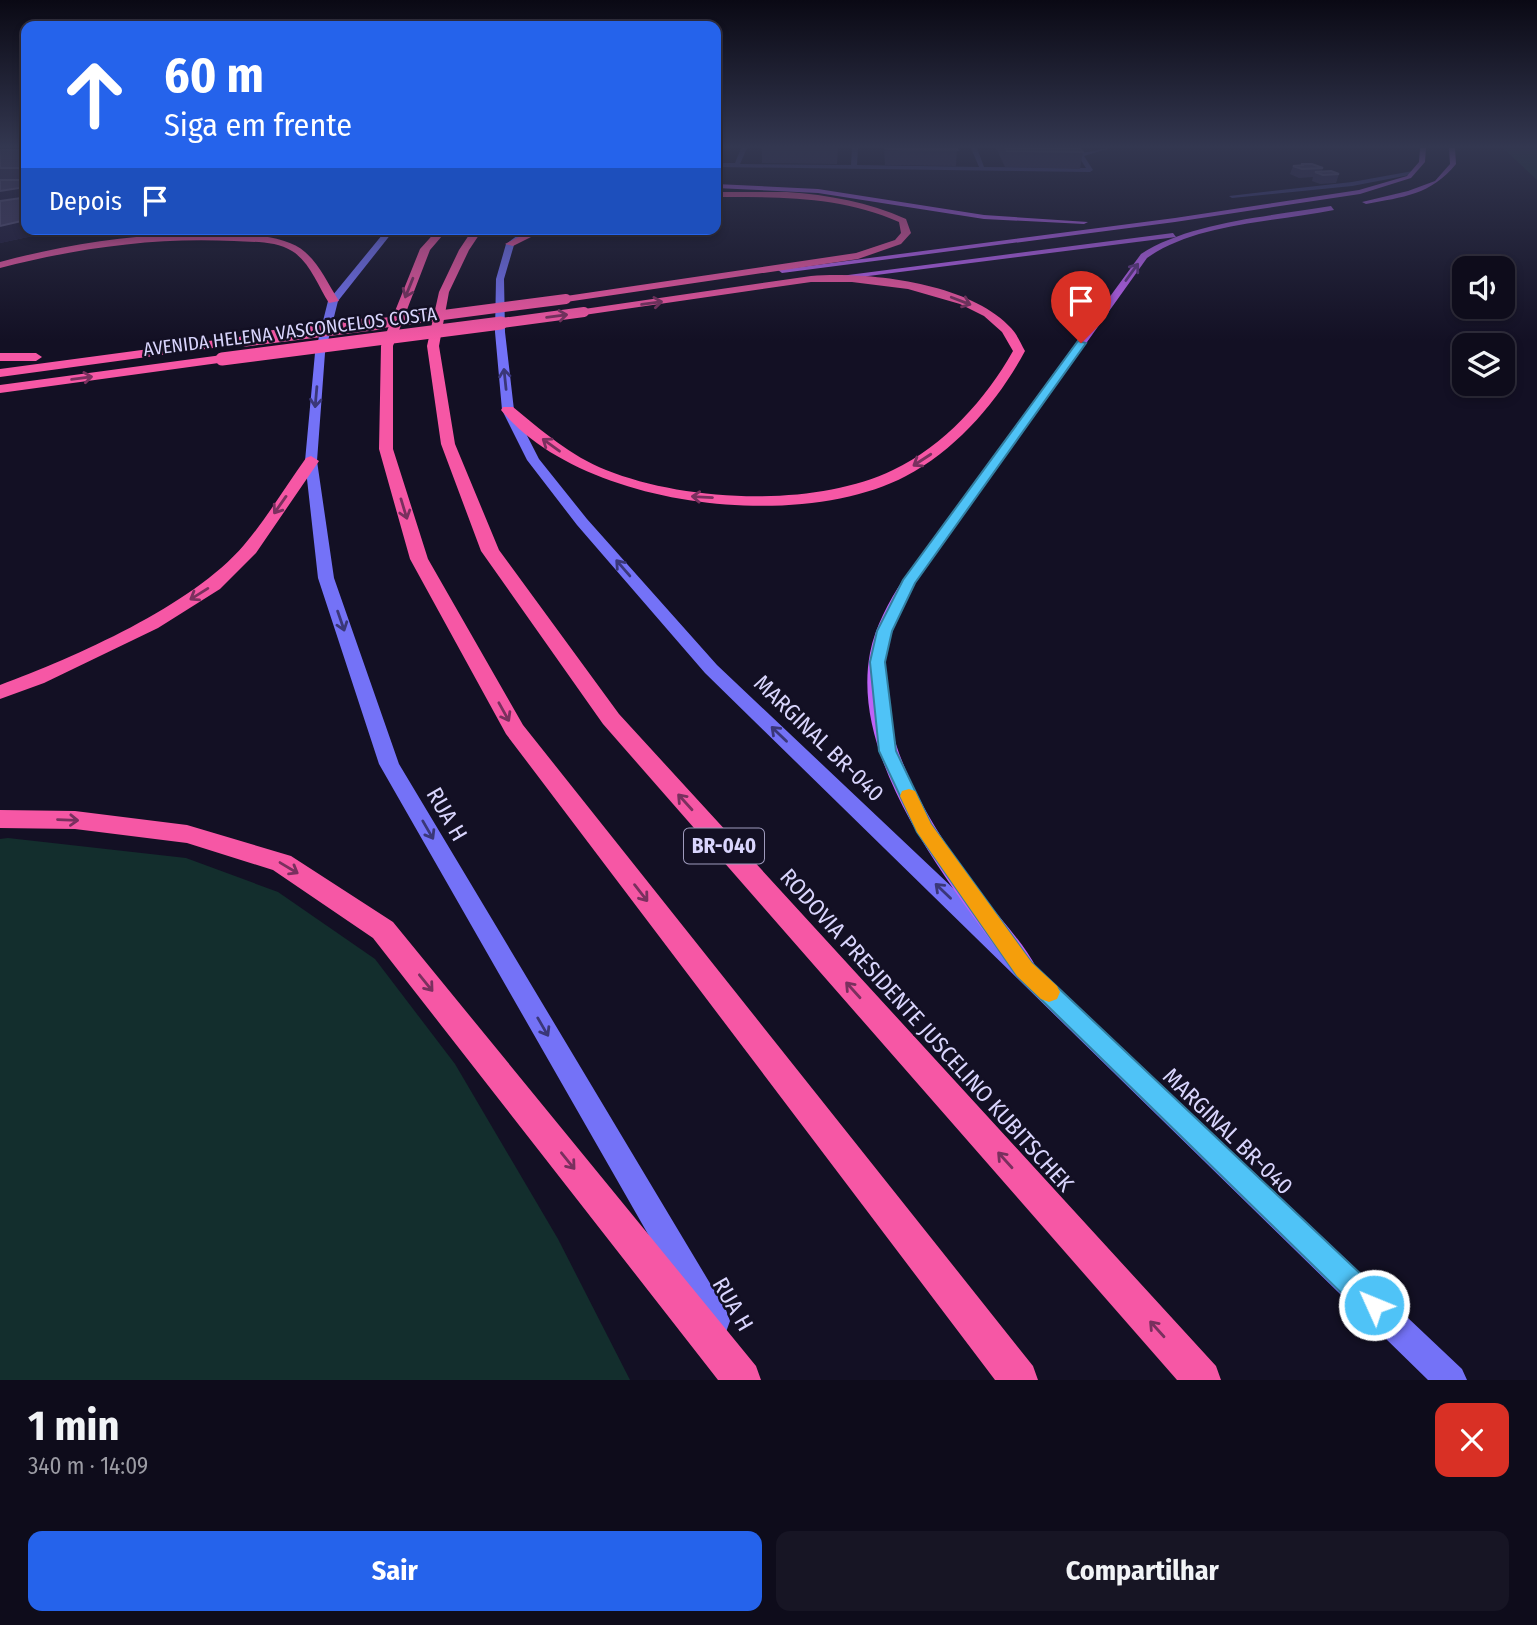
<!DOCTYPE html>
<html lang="pt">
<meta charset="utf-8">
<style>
body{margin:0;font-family:"Fira Sans Condensed",sans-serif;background:#171524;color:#f1f3f6;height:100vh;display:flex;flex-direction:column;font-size:26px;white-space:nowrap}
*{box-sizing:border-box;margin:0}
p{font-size:23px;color:#9b9ba3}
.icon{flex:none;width:38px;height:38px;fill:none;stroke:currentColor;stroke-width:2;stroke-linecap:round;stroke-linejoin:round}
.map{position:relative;height:1380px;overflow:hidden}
.side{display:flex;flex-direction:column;background:#0e0c1b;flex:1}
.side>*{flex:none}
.hud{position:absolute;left:21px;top:21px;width:700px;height:214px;border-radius:14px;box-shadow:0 4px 10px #0003,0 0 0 2px #2e2c3a;background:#2563eb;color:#fff;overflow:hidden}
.tools{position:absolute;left:1452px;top:256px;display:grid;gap:14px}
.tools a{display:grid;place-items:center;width:63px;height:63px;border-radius:14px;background:#0e0c1b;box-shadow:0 4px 10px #0003,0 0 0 2px #2e2c3a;font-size:35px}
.pin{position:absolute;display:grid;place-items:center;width:60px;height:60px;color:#fff;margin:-72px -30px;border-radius:50% 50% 50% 0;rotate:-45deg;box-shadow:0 0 7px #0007}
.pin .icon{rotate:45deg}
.me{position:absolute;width:77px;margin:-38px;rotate:314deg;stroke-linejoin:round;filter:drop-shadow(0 0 5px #0008)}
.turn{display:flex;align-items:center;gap:24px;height:147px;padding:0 28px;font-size:32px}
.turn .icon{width:91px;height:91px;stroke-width:2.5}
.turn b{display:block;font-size:49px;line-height:60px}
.then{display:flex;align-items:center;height:66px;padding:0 28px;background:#0003;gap:14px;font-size:26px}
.round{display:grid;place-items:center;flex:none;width:74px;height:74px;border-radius:14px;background:#171524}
.summary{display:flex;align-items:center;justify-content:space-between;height:119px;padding:0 28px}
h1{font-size:42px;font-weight:700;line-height:52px}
.primary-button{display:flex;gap:14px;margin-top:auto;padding:14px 28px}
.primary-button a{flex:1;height:80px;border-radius:14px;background:#2563eb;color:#fff;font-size:28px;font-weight:700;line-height:80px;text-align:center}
.primary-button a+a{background:#171524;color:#f1f3f6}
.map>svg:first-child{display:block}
.green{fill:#132e2d}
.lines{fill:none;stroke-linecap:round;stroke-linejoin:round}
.lane{fill:#3f3e80;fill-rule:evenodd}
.secondary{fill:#7472f7;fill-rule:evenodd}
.primary{fill:#be62f7;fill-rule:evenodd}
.highway{fill:#f657a5;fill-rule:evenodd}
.highway-bridge-far1{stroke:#f657a5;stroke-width:10}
.highway-bridge{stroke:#f657a5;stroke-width:13}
.wall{fill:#312a51}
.shaded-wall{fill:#1d1837}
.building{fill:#433c63;stroke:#5a547c;stroke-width:2}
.oneway{stroke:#603583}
.oneway2{stroke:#79305e}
.oneway3{stroke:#3a3778}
.route{fill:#4fc3f7;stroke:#337fa1;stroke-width:2}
.slow{fill:#f59e0b}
.labels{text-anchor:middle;stroke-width:5;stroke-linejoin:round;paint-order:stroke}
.far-street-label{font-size:19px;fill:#d9d5fd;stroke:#131024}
.shield{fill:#131024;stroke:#9e9abc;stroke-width:2}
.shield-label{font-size:21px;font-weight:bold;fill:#d9d5fd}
.street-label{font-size:23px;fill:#d9d5fd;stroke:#131024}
</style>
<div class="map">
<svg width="1537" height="1380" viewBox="0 0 1537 1380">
<rect width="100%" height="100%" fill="#131024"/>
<g class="green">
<polygon points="1503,148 1537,148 1537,180 1536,179"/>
<polygon points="8,838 186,858 278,892 375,959 455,1064 558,1239 630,1380 0,1380 0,839"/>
</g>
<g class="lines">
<g class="lane">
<polygon points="741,148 747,148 740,164 851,165 852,148 858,148 857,165 979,167 971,148 977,148 984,167 1086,168 1073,148 1079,148 1082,153 1110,148 1084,156 1093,170 1090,172 716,167 716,163 735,163"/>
<polygon points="1413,171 1415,174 1352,186 1232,198 1229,196 1352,182"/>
</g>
<g class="secondary">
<polygon points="387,229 395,229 338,301 325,353 317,461 334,578 399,764 726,1310 730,1321 726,1332 715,1336 704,1332 379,764 318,578 305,461 315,353 328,301"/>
<polygon points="526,229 535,229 514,245 504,279 505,332 514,410 539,459 587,519 717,665 1462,1369 1467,1380 1428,1380 705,673 577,525 527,460 502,410 495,332 496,279 506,244"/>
</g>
<g class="primary">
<polygon points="1420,148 1426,148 1425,162 1411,178 1360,194 1175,222 782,273 778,270 1175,218 1359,190 1407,176 1419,162"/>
<path d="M1449,148H1455L1456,164C1431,195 1403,197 1366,204L1362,202L1408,191L1435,181L1450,164Z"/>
<polygon points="716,184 818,189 984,215 1088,222 1084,224 984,219 818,193 716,188"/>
<path d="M1331,206L1334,210C1275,222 1196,223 1147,258L915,583C904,605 891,628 887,652C872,737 934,832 983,896C1000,919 1024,943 1037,969L1033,976L1025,979L1017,976C956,892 849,764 870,653C875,627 889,601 903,580L1141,254C1189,222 1272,216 1331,206Z"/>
<polygon points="1173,233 1176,237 829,281 825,278"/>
</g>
<g class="highway">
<path d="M787,192C829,195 868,202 906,219L911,233L901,244L858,259L566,302L560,299L566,296L856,253L895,240L901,233L899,222C840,196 779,197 716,197V192Z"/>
<polygon points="438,229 448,229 430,250 393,346 393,449 428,559 523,725 1033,1366 1038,1380 995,1380 506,734 410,559 379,449 381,346 420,249"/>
<polygon points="473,229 483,229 469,250 449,292 439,346 455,444 499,550 619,714 1216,1366 1221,1380 1177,1380 603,724 481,551 441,444 427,346 439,292 459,250"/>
<polygon points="534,229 547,229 513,246 505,244"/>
<path d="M178,234C210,234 281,229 305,252C320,265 328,284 339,301L329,303C318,286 310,262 292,251C276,241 253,242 234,241C154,237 78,248 0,268V262C59,246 117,237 178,234Z"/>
<path d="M811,276C867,271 971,283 1011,328C1017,334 1021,344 1025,351C998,401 957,449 906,476C798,533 581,507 501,410L503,407H513C542,431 571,456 606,470C686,502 814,508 893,470C944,446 986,399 1013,351L1002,332L984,316L960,304L908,289L852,282H811L584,315L578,312L584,309Z"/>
<polygon points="246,336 250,337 250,343 0,377 0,369"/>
<polygon points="0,353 36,353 42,357 36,361 0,361"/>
<polygon points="222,355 228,359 226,362 0,393 0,385"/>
<path d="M311,456L319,461L256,553L220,589L158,628L44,683L0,699V685C75,657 192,606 244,545C267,518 285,487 306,458Z"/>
<polygon points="0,810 75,811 187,825 291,856 393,922 756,1366 761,1380 718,1380 373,938 273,870 187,843 75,829 0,828"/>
</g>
<g class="highway-bridge-far1">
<polyline points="367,325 566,299"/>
<polyline points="487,325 584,312"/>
</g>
<g class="highway-bridge">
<polyline points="246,340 380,323"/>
<polyline points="222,359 501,323"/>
</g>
</g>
<g class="wall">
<polygon points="19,148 26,148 26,229 56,231 0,243 0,150 20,150"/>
<polygon points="762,148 838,148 837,164 762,163"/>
<polygon points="884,148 957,148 956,166 885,165"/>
<polygon points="996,148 1080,148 1083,152 1080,169 1005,167"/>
<polygon points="1301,164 1323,168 1322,171 1339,174 1336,183 1320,184 1312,181 1313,177 1299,178 1290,174 1293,166 1301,165"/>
</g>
<g class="shaded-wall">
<polygon points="716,148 721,148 716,160"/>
<polygon points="26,187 26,202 0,205 0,191"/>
<polygon points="26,220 26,229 55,229 56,231 0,243 0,226"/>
</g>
<g class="building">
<polygon points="886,148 957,148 958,150 887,149"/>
<polygon points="1006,148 1080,148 1083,152 1007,151"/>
<rect x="0" y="150" width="26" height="18"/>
<polygon points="1301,164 1312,164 1323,168 1302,169 1293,166 1304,165"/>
<polygon points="1331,171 1339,174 1323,175 1315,172"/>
<polygon points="0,180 26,180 26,187 0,191"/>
<polygon points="21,198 26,202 26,220 0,226 0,201"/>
</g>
<defs><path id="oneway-shaft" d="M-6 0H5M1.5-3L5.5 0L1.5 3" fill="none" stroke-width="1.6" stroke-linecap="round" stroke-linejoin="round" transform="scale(1.75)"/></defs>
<use class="oneway" href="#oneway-shaft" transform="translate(1132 272) rotate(-54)"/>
<g class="oneway2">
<use href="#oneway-shaft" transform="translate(409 288) rotate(112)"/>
<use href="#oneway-shaft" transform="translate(961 301) rotate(21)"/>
<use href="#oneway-shaft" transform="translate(652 303) rotate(-8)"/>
<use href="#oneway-shaft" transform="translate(557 316) rotate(-7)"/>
<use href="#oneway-shaft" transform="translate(82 378) rotate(-8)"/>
<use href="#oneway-shaft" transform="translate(551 445) rotate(-144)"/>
<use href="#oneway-shaft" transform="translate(922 460) rotate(147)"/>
<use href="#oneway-shaft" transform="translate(702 497) rotate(-177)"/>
<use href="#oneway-shaft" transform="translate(280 505) rotate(125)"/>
<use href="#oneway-shaft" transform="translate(404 509) rotate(73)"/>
<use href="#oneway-shaft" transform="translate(199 594) rotate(148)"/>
<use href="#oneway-shaft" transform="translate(504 712) rotate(61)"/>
<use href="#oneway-shaft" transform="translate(685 802) rotate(-132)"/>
<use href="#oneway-shaft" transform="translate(68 820) rotate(2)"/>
<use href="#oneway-shaft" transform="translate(289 868) rotate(31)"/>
<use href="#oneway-shaft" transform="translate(641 893) rotate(52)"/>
<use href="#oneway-shaft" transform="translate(426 983) rotate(51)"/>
<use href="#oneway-shaft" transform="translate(853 990) rotate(-132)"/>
<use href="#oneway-shaft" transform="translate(1005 1160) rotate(-132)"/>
<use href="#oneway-shaft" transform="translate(568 1161) rotate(51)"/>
<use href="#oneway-shaft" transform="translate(1157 1329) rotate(-132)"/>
</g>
<g class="oneway3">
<use href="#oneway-shaft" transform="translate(505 379) rotate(-96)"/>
<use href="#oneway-shaft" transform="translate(316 397) rotate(95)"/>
<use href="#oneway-shaft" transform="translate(623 568) rotate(-131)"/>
<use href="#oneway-shaft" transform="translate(341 621) rotate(71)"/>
<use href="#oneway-shaft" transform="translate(779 734) rotate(-136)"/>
<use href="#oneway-shaft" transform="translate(428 830) rotate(60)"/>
<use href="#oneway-shaft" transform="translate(943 891) rotate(-136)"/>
<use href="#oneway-shaft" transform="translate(543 1027) rotate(60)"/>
</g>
<linearGradient id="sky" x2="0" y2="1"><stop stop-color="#0a0914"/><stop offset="0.43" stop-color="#333750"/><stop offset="1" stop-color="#333750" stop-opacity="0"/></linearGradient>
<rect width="1537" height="341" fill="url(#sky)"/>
<polygon class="route" points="1078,341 1086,343 915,583 892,631 885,662 896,751 931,824 1032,963 1384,1296 1388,1305 1384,1315 1374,1319 1364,1315 1017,976 917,832 879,751 870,662 877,631 903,580"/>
<polygon class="slow" points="909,789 915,791 931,824 1032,963 1057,986 1060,992 1057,999 1049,1002 1041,999 1017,976 917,832 900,796 902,791"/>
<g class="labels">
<g class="far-street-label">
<text transform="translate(290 331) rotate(-7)" y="7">AVENIDA HELENA VASCONCELOS COSTA</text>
</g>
<rect class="shield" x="684" y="828.5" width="80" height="35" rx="5"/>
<g class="shield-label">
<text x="724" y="853">BR-040</text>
</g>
<g class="street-label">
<text transform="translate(819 738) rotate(44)" y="8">MARGINAL BR-040</text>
<text transform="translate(447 814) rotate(60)" y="8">RUA H</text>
<text transform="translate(927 1030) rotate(48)" y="8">RODOVIA PRESIDENTE JUSCELINO KUBITSCHEK</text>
<text transform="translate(1228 1131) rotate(44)" y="8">MARGINAL BR-040</text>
<text transform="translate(733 1304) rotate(60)" y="8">RUA H</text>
</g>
</g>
</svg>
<div class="tools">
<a><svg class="icon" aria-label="sound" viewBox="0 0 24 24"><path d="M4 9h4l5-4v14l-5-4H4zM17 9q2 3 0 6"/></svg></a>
<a><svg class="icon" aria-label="layers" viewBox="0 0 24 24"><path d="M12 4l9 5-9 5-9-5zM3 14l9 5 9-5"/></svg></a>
</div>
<div class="pin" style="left:1081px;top:343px;background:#d93025"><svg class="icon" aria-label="arrive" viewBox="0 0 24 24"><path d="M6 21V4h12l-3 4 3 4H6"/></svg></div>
<svg class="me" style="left:1374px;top:1305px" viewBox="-20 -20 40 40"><circle r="17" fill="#4fc3f7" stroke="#fff" stroke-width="3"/><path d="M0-11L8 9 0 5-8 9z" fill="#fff"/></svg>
<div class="hud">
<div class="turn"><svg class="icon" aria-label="ahead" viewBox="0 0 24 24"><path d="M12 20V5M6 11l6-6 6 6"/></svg><div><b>60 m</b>Siga em frente</div></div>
<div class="then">Depois<svg class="icon" aria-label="arrive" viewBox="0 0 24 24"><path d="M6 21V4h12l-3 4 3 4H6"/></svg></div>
</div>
</div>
<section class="side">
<div class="summary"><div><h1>1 min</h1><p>340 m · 14:09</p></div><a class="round" style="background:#d93025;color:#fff"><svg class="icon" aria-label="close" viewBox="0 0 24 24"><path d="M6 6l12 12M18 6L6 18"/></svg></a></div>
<div class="primary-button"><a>Sair</a><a>Compartilhar</a></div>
</section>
